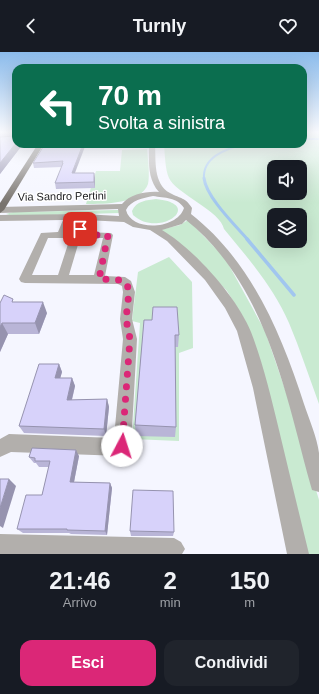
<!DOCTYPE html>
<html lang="it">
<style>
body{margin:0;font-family:Helvetica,sans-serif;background:#20242c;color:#f1f3f6;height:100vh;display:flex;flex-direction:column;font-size:15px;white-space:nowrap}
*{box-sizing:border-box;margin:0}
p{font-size:13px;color:#9ea1a6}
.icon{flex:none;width:22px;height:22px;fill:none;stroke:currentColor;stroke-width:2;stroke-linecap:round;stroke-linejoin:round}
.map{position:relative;height:502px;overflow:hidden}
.side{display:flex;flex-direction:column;background:#171b24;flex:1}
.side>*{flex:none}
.guide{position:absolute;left:12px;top:12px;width:295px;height:84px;border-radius:12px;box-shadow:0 4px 16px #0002;background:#0b6e4f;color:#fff;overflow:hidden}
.buttons{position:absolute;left:267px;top:108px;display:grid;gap:8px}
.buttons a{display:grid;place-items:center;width:40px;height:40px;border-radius:8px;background:#171b24;box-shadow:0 4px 16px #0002;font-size:20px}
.pin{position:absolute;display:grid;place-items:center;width:34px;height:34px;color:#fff;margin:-17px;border-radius:8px;box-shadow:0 2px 6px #0006}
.me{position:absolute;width:44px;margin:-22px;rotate:5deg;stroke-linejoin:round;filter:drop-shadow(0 0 3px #0008)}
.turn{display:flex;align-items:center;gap:14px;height:84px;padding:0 20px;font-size:18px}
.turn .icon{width:52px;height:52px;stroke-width:2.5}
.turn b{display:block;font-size:28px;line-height:34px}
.eta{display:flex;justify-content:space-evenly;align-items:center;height:68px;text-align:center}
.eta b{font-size:24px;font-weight:700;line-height:28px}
.cta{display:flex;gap:8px;margin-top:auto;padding:8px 20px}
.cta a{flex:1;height:46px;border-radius:12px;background:#db2777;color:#fff;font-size:16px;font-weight:700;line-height:46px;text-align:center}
.cta a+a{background:#20242c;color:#f1f3f6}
header{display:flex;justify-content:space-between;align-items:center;height:52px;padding:0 20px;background:#171b24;font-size:18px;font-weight:700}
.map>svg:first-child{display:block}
.green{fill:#c9ead1;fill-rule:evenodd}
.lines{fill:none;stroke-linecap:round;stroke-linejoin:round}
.stream-far2{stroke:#a1c6ef;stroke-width:2}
.stream-far1{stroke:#a1c6ef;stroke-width:3}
.stream{stroke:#a1c6ef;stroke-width:3.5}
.minor{fill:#b2afac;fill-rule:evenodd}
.major{fill:#78736e;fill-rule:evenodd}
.wall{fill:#b9b5d7}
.shaded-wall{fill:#9693af}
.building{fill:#d7d2fa;stroke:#9693af}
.route{stroke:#db2777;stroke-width:7;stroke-dasharray:0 12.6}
.labels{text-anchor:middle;stroke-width:3;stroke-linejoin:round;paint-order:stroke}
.far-street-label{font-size:11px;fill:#222225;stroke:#fff}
</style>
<header><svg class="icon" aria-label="back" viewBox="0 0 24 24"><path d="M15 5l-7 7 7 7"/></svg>Turnly<svg class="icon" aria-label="heart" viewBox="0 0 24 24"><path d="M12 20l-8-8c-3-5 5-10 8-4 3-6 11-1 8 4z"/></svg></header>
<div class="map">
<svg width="319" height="502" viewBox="0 0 319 502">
<rect width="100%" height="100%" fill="#f5f6ff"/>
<g class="green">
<path d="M303,80H319V352C309,325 300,297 289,271C274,236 248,206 224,177C221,159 175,141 169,126C165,117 165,103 164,92H303ZM274,115H300V141H274ZM274,163H300V189H274Z"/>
<path d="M147,97C148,106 150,124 148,132C141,152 104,152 86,152L96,119H120L122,98Z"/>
<path d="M156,147C206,152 159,187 133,163L132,159C136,149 147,148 156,147Z"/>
<polygon points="118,158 120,161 13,164 6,162 13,160"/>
<polygon points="188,168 225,206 265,279 289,349 319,448 319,502 307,502 245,268 227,239 199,209 160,178 180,173"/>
<polygon points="169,205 192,230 193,296 179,301 179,389 132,387 140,271 132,269 138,220"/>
</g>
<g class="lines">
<g class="stream-far2">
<polyline points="303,87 319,87"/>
<path d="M204,127C202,105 226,97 244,92"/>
</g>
<path class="stream-far1" d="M204,126C206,145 235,173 248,188"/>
<polyline class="stream" points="247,187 294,243"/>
<g class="minor">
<path d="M149,92H155C156,108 153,132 170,141C181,147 185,145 192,156L191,162C251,209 281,281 304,352C309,367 317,385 319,401C319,414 319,428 319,440L312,438L310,431C285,339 265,231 186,168L182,172L162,178C194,197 237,245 251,280C263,311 271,345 279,378C289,420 299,461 309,502H287L253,336L237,279L225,256L205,228L167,189L150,178L133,175L124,170L86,168L82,180L111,181L113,183L105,224L125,225L131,229L135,240L132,267L137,287L131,395L128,401L122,404L11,400L0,405V387L9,382L114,386L123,287L120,267L123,240L122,234L118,232L25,231L21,230L19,227L41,181L58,180L63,168L0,169V163L82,162L119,164L118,157L0,161V155L122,152C130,142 147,139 159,140C147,126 149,110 149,92ZM153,144C165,146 177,145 184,156C177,178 131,180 126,158C131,148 143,146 153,144ZM72,168H77L72,180H68ZM48,186H70L58,223H32ZM80,186H103L94,223H69Z"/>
<polygon points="0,482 174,486 181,490 185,497 182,502 0,502"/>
</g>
<polygon class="major" points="38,92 44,92 4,158 0,161 0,151"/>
</g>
<g class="wall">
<polygon points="0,80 16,80 16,92 23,92 0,122"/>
<polygon points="45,92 75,121 95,126 95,136 56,137 55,131 62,115 34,116 33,111"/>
<polygon points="14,250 47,261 39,282 8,282 0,300 0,251"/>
<polygon points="144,268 179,283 178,295 175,295 176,375 175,385 136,384 135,373"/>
<polygon points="59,312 62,320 60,326 72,326 75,334 72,348 107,347 109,355 106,384 24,381 19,374"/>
<polygon points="79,404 74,430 110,431 112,436 107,483 71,482 69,481 23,481 17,477 42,443 49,415 39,415 36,411 34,411 29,405"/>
<polygon points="130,479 174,480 173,484 131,484"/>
</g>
<g class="shaded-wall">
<polygon points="16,91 16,92 23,92 0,122 0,111"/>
<polygon points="83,92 86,92 73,126 72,121"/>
<polygon points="94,121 95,126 95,136 94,130"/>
<polygon points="43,250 47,261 39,282 35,271"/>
<polygon points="2,271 8,282 0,300 0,275"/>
<polygon points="59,312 62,320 58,334 55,326"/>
<polygon points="72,326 75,334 70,355 67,348"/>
<polygon points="107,347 109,355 106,384 104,377"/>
<polygon points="76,398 79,404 73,435 70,430"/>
<polygon points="9,427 16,434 3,476 0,474 0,456"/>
<polygon points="110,431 112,436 107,483 105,479"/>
</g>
<g class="building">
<polygon points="15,80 16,80 16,91 0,111 0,85 15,84"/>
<polygon points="45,92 83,92 72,121 94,121 94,130 55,131 63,111 62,111 63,109 33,111"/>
<polygon points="4,243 13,247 12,250 43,250 35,271 2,271 0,275 0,251"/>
<polygon points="153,255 177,255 179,283 175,283 176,375 135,373 144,268 152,268"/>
<polygon points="39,312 59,312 55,326 72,326 67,348 107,347 104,377 19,374"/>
<polygon points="32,396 76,398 70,430 110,431 105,479 67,478 67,477 17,477 26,443 42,443 50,409 35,409 35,406 29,405"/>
<polygon points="0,427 9,427 0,456"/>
<polygon points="133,438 173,439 174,480 130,479"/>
</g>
<linearGradient id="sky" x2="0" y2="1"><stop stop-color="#8bbbeb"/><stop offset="0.53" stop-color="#fafbff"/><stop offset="1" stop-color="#fafbff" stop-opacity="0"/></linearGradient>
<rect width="319" height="151" fill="url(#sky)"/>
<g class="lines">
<polyline class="route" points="80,177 78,183 108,183 99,227 121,228 127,232 129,240 126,267 130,287 122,394"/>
</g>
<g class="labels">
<g class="far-street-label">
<text transform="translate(62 144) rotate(-1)" y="4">Via Sandro Pertini</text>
</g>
</g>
</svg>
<div class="buttons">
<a><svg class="icon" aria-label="sound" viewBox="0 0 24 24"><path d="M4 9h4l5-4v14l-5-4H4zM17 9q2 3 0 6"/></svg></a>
<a><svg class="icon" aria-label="layers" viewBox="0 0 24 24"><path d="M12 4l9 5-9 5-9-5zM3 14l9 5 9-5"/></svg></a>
</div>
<div class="pin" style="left:80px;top:177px;background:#d93025"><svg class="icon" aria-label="arrive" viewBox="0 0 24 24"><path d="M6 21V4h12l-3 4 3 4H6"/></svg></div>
<svg class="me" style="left:122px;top:394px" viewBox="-20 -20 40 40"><circle r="19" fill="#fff"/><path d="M0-13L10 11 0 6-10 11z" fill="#db2777"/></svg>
<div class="guide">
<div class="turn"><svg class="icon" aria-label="left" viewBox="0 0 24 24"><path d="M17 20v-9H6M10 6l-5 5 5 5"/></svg><div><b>70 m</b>Svolta a sinistra</div></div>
</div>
</div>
<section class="side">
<div class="eta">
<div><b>21:46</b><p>Arrivo</p></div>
<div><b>2</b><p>min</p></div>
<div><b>150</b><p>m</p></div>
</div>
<div class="cta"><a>Esci</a><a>Condividi</a></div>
</section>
